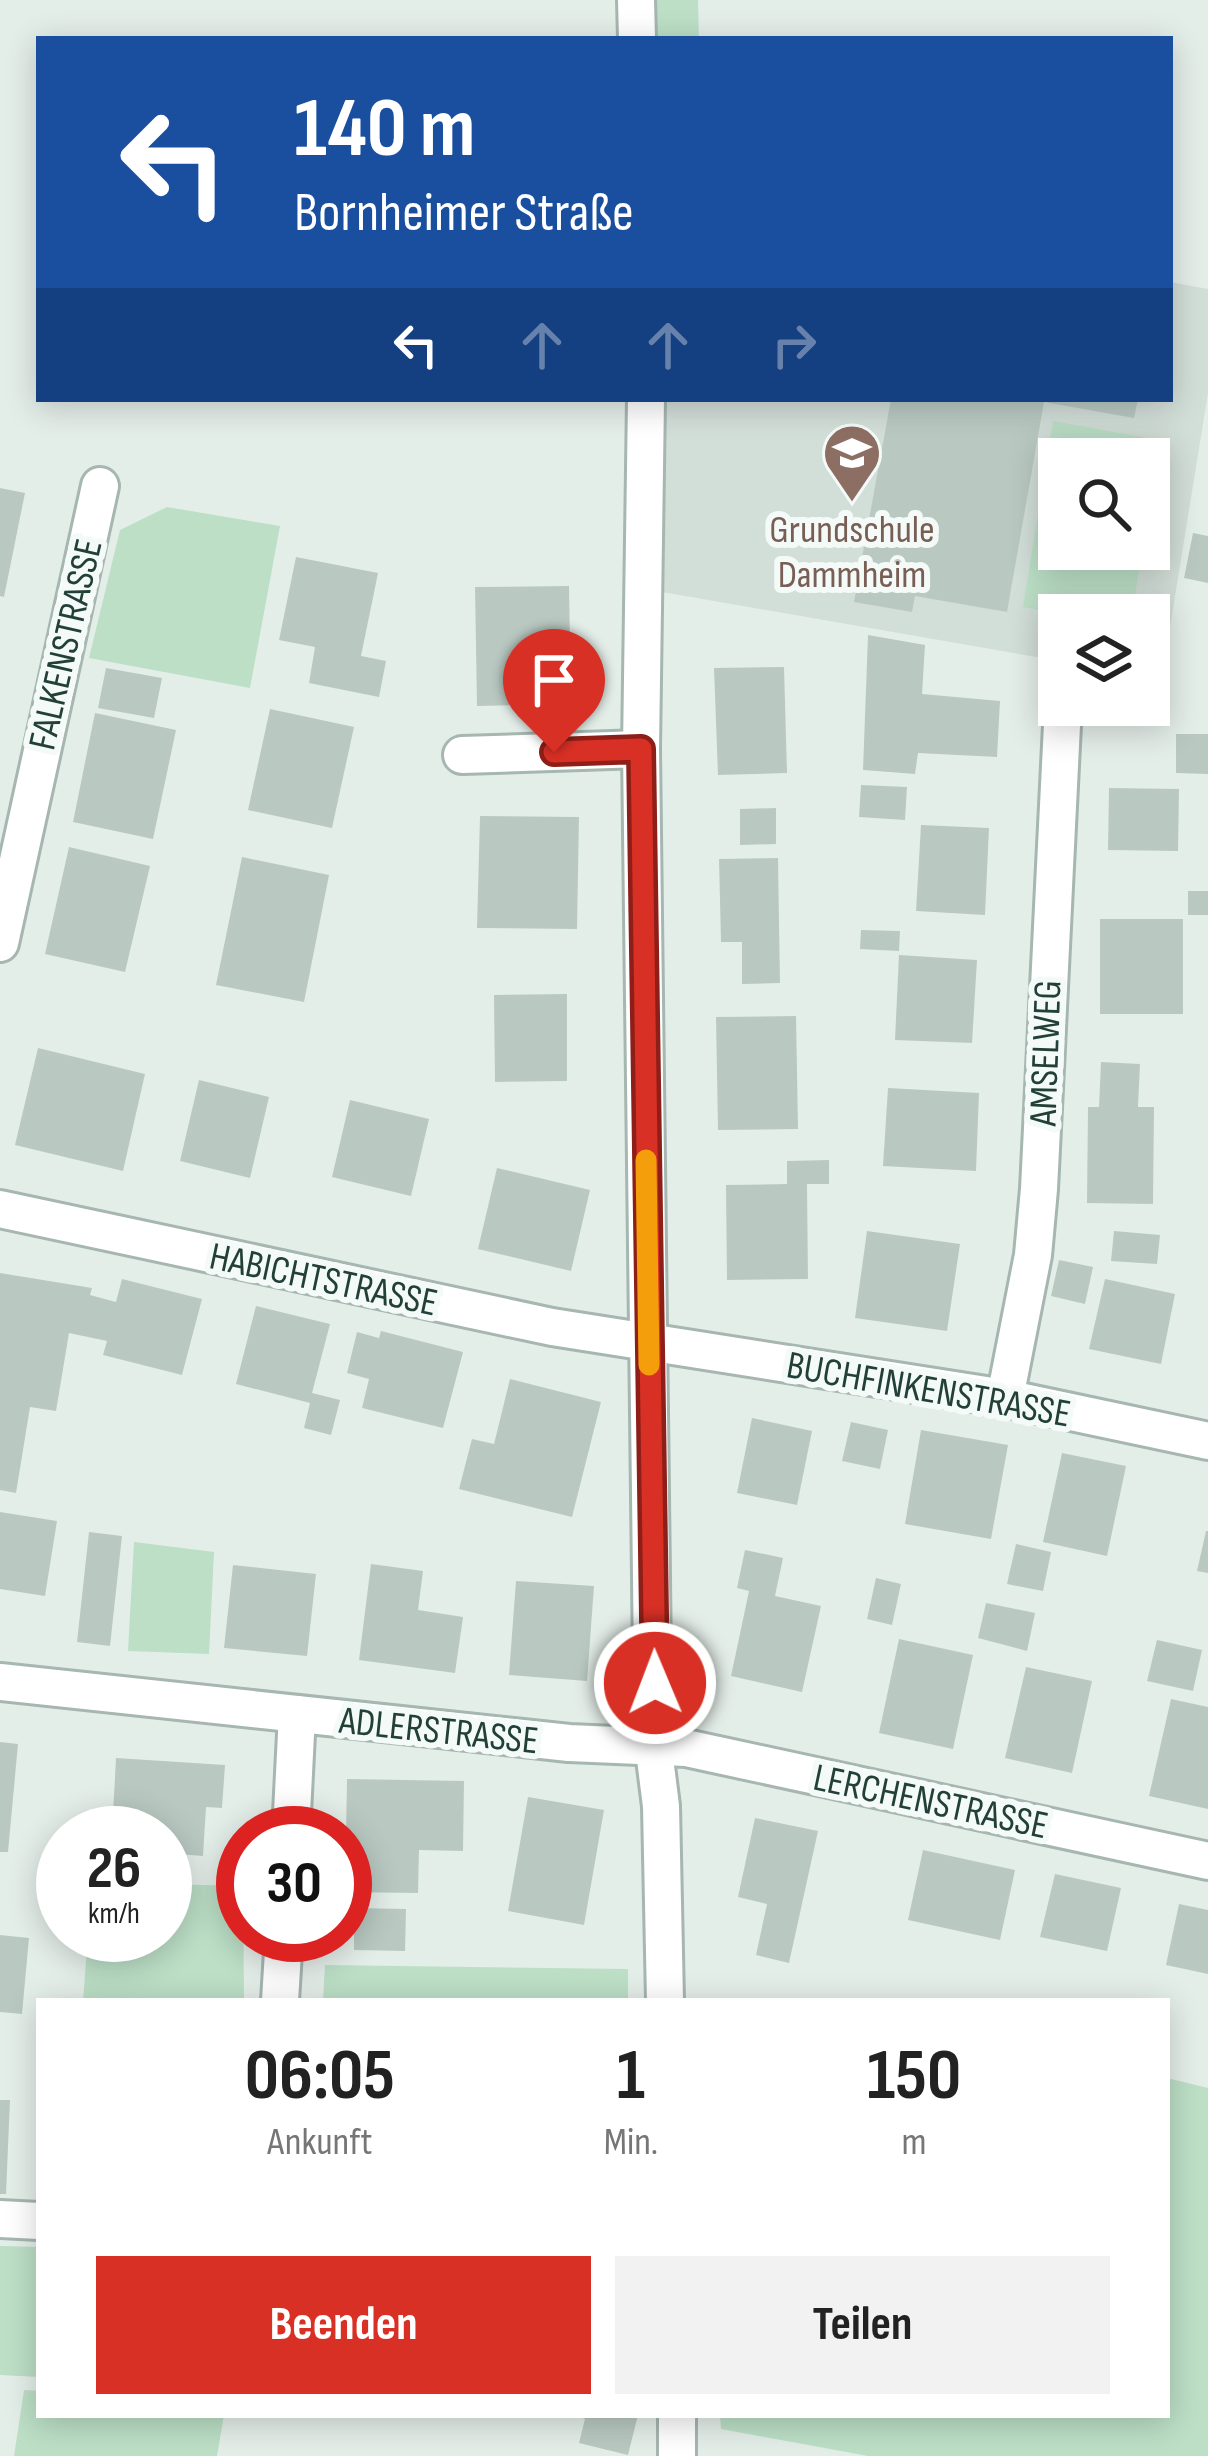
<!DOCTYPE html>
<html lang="de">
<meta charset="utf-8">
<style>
body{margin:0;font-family:"Sofia Sans Condensed",sans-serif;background:#f2f2f2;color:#222;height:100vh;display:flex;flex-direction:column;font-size:45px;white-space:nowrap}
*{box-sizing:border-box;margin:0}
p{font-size:39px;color:#767676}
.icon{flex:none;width:66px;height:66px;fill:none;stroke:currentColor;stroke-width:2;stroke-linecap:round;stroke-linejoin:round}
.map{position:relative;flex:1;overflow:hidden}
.details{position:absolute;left:36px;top:1998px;width:1134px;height:420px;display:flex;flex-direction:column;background:#fff;border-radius:0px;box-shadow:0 6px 30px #0003}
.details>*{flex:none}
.hud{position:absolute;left:36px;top:36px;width:1137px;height:366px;border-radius:0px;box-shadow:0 6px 30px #0003;background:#1a4fa0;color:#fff;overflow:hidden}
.tools{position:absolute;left:1038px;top:438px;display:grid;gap:24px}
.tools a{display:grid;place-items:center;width:132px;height:132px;border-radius:0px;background:#fff;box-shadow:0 6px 30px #0003;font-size:60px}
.speed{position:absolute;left:36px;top:1806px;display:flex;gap:24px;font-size:60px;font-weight:700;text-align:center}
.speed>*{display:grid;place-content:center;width:156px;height:156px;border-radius:50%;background:#fff;box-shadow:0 6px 30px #0003;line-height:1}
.speed small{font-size:30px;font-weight:400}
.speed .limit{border:18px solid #d22;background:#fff;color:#111}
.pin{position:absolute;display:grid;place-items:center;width:102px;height:102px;color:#fff;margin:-123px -51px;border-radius:50% 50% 50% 0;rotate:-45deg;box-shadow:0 0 12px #0007}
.pin .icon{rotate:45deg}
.me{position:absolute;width:132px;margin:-66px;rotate:359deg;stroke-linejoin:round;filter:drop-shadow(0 0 9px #0008)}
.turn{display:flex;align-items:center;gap:42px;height:252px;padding:0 60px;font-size:54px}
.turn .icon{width:156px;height:156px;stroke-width:2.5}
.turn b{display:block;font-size:84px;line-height:102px}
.lanes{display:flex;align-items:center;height:114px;padding:0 60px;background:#0003;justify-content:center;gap:60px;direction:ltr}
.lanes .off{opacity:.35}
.eta{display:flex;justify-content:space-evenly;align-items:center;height:204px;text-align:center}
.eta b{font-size:72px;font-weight:700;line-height:84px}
.primary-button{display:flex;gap:24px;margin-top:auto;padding:24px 60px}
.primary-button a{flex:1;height:138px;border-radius:0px;background:#d93025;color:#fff;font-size:48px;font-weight:700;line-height:138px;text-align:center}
.primary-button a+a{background:#f2f2f2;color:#222}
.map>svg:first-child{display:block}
.built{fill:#d2ded8;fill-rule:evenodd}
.green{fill:#bcdfc6}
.building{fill:#b9c9c2}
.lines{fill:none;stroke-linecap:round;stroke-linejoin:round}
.minor-casing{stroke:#a6b6b0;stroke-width:42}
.minor{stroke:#fff;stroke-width:36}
.route-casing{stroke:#8d1f18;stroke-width:30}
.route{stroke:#d93025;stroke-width:21}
.slow{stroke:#f59e0b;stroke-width:21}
.labels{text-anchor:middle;stroke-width:12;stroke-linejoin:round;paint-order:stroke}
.education-label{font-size:39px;fill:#785e54;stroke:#f4faf7}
.street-label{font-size:39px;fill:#224038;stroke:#f4faf7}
</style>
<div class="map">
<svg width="1208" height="2456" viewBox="0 0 1208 2456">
<rect width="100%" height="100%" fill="#e4eee9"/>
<path class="built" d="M1170,282L1208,289V393L1161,683L1149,681V615H1059V661L645,589L646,399H1170ZM1059,459H1149V549H1059Z"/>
<g class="green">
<polygon points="636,0 698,0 699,39 637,39"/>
<polygon points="1053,421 1158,440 1149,500 1149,459 1059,459 1059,549 1142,549 1132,615 1066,615 1023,607"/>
<polygon points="167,507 280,526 250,688 89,658 120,530"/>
<polygon points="134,1542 214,1552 209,1654 128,1651"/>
<polygon points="165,1884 243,1886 244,2001 83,2001 88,1935 165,1935"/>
<polygon points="325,1965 628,1969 628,2001 323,2001"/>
<polygon points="1167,2078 1208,2088 1208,2456 868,2456 721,2429 720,2415 1167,2415"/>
<polygon points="0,2246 39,2247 39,2377 0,2375"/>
<polygon points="24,2390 39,2391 39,2415 224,2415 217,2456 14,2456"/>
</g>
<g class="building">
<polygon points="891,399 1138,399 1134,418 1044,402 1007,612 915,596 912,612 854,602"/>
<polygon points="0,488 25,493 4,597 0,596"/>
<polygon points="1193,533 1208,536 1208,583 1184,578"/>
<polygon points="296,557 378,573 361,656 386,661 379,697 309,683 315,647 279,640"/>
<polygon points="569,586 571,704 477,706 475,587"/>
<polygon points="868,635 925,645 922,694 1000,701 997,757 918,753 915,774 863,770"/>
<polygon points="784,667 787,773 718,775 714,668"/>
<polygon points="106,668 162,678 154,718 98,708"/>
<polygon points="270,709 354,727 332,828 248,810"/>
<polygon points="95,713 176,730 153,839 73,822"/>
<polygon points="1176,734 1208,734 1208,774 1176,773"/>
<polygon points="861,785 907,787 905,820 859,817"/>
<polygon points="1109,788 1179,789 1178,851 1108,850"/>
<polygon points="776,808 776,844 740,845 740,809"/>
<polygon points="480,816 579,817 577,929 477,928"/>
<polygon points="921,825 989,828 985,915 916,911"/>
<polygon points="69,847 150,866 125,972 45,954"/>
<polygon points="242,857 329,875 304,1002 216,985"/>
<polygon points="778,858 780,983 742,984 742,942 721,942 719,859"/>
<rect x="1188" y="891" width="20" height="24"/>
<rect x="1100" y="919" width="83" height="95"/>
<polygon points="861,930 900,931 899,951 860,949"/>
<polygon points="899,955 977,960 972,1043 895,1040"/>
<polygon points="567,994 567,1081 495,1082 494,995"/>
<polygon points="796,1016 798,1129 718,1130 716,1017"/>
<polygon points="38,1048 145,1074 123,1171 15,1145"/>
<polygon points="1101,1062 1140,1064 1138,1107 1154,1107 1153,1204 1087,1203 1088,1107 1099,1107"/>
<polygon points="199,1080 269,1097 250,1178 180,1161"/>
<polygon points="888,1088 979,1093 976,1171 883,1166"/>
<polygon points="350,1100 429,1119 411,1196 332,1177"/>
<polygon points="829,1160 829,1184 807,1184 808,1279 727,1280 726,1185 787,1184 787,1161"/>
<polygon points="497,1168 590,1190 571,1271 478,1249"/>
<polygon points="867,1231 960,1244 947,1331 855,1318"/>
<polygon points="1114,1231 1160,1235 1157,1264 1111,1261"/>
<polygon points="1059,1260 1093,1267 1085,1304 1051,1296"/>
<polygon points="0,1273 92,1288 90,1295 116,1302 122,1279 202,1299 182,1375 103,1355 107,1341 69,1333 56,1411 30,1407 16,1493 0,1490"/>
<polygon points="1105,1279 1175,1294 1161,1364 1089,1349"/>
<polygon points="256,1306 330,1324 312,1393 340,1400 331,1435 304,1428 310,1403 236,1384"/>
<polygon points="381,1331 463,1352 443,1428 362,1408 369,1379 347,1373 357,1332 379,1338"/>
<polygon points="510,1379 601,1402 572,1517 459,1489 472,1439 494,1444"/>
<polygon points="752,1418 812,1431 797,1505 737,1493"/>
<polygon points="851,1422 888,1430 880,1469 842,1461"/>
<polygon points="921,1430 1008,1445 991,1539 905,1524"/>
<polygon points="1062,1453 1126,1466 1107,1556 1043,1542"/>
<polygon points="0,1512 57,1521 45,1596 0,1589"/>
<polygon points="1206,1531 1208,1531 1208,1573 1197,1571"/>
<polygon points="89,1532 122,1536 110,1646 77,1642"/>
<polygon points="1016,1544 1051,1552 1043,1591 1007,1584"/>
<polygon points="745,1550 783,1558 775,1596 821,1606 802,1692 731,1676 749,1591 737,1588"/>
<polygon points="371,1564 423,1571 418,1610 463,1617 455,1673 359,1660"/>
<polygon points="233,1565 316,1574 307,1656 224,1648"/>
<polygon points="876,1578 901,1584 892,1625 867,1619"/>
<polygon points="516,1581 594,1586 587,1681 509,1675"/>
<polygon points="986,1603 1035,1613 1027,1651 978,1638"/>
<polygon points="899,1639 973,1655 953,1749 879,1733"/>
<polygon points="1157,1640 1202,1650 1193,1691 1147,1681"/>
<polygon points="1026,1667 1092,1681 1072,1773 1005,1758"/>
<polygon points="1171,1699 1208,1707 1208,1809 1149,1796"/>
<polygon points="0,1742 18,1744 8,1852 0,1852"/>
<polygon points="116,1758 225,1765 222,1808 206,1807 203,1856 165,1853 165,1833 112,1833"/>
<polygon points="347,1779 464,1781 463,1851 419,1850 418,1893 345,1892"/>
<polygon points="528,1797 604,1810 584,1925 508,1911"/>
<polygon points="755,1818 818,1831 789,1963 756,1955 767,1904 738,1897"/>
<polygon points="923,1850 1015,1870 1000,1940 908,1920"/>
<polygon points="1055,1874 1121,1888 1107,1951 1040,1937"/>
<polygon points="1179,1904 1208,1910 1208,1974 1166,1965"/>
<polygon points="354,1908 406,1909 405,1951 354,1950"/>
<polygon points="0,1935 29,1938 22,2014 0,2012"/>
<polygon points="0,2100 10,2100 6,2194 0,2194"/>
<polygon points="638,2415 628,2455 579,2443 585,2419 577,2415"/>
</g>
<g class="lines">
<defs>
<g id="minor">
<polyline points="636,0 637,39"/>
<polyline points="646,399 641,749 653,1743 661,1806 665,2001"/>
<polyline points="462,755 641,749"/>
<polyline points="0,943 100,486"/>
<polyline points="0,1209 552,1327 1005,1398 1208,1441"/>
<polyline points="1005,1398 1033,1255 1039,1189 1063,705"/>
<polyline points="0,1682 569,1743 686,1748 1208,1861"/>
<polyline points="291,1833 297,1714"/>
<polyline points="280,2001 284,1935"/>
<polyline points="0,2219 39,2221"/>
<polyline points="677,2456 677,2415"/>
</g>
</defs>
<use href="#minor" class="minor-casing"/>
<use href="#minor" class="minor"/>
</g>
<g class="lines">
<defs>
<polyline id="route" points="554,752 641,749 655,1683"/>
</defs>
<use href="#route" class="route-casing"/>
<use href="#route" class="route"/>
<polyline class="slow" points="646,1160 649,1365"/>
</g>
<defs>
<symbol id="school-pin" viewBox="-11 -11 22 30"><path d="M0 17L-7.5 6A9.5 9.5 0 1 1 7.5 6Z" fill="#8d6e63" stroke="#f4faf7"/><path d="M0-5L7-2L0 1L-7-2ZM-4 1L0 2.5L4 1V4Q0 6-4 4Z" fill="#fff"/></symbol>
</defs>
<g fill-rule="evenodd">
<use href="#school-pin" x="819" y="420" width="66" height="90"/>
</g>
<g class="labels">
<g class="education-label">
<text x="852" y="542">Grundschule<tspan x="852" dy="45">Dammheim</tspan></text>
</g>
<g class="street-label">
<text transform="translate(64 644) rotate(-77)" y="14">FALKENSTRASSE</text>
<text transform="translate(1044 1053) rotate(-88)" y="14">AMSELWEG</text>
<text transform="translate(324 1278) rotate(12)" y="14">HABICHTSTRASSE</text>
<text transform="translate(929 1388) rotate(10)" y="14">BUCHFINKENSTRASSE</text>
<text transform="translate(439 1729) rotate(6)" y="14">ADLERSTRASSE</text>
<text transform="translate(931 1800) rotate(12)" y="14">LERCHENSTRASSE</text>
</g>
</g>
</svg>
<div class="tools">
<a><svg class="icon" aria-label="search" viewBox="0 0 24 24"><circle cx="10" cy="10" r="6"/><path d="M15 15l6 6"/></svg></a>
<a><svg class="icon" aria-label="layers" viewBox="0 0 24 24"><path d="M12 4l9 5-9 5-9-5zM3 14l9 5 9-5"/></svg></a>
</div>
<div class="speed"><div>26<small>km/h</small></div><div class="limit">30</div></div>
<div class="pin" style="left:554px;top:752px;background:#d93025"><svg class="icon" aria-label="arrive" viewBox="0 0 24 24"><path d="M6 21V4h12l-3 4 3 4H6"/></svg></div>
<svg class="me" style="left:655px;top:1683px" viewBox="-20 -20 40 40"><circle r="17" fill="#d93025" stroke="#fff" stroke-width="3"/><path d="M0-11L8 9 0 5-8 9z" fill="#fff"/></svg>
<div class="hud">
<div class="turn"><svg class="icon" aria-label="left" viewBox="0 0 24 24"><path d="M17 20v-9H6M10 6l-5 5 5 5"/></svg><div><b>140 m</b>Bornheimer Straße</div></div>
<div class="lanes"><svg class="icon" aria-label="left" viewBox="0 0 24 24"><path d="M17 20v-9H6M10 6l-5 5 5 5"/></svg><svg class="icon off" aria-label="ahead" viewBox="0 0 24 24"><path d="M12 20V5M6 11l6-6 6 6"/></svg><svg class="icon off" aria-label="ahead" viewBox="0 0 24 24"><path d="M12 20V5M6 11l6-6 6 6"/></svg><svg class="icon off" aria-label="right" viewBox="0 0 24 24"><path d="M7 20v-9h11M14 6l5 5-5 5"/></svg></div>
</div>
<section class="details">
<div class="eta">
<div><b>06:05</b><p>Ankunft</p></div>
<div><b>1</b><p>Min.</p></div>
<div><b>150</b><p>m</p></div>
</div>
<div class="primary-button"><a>Beenden</a><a>Teilen</a></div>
</section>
</div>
